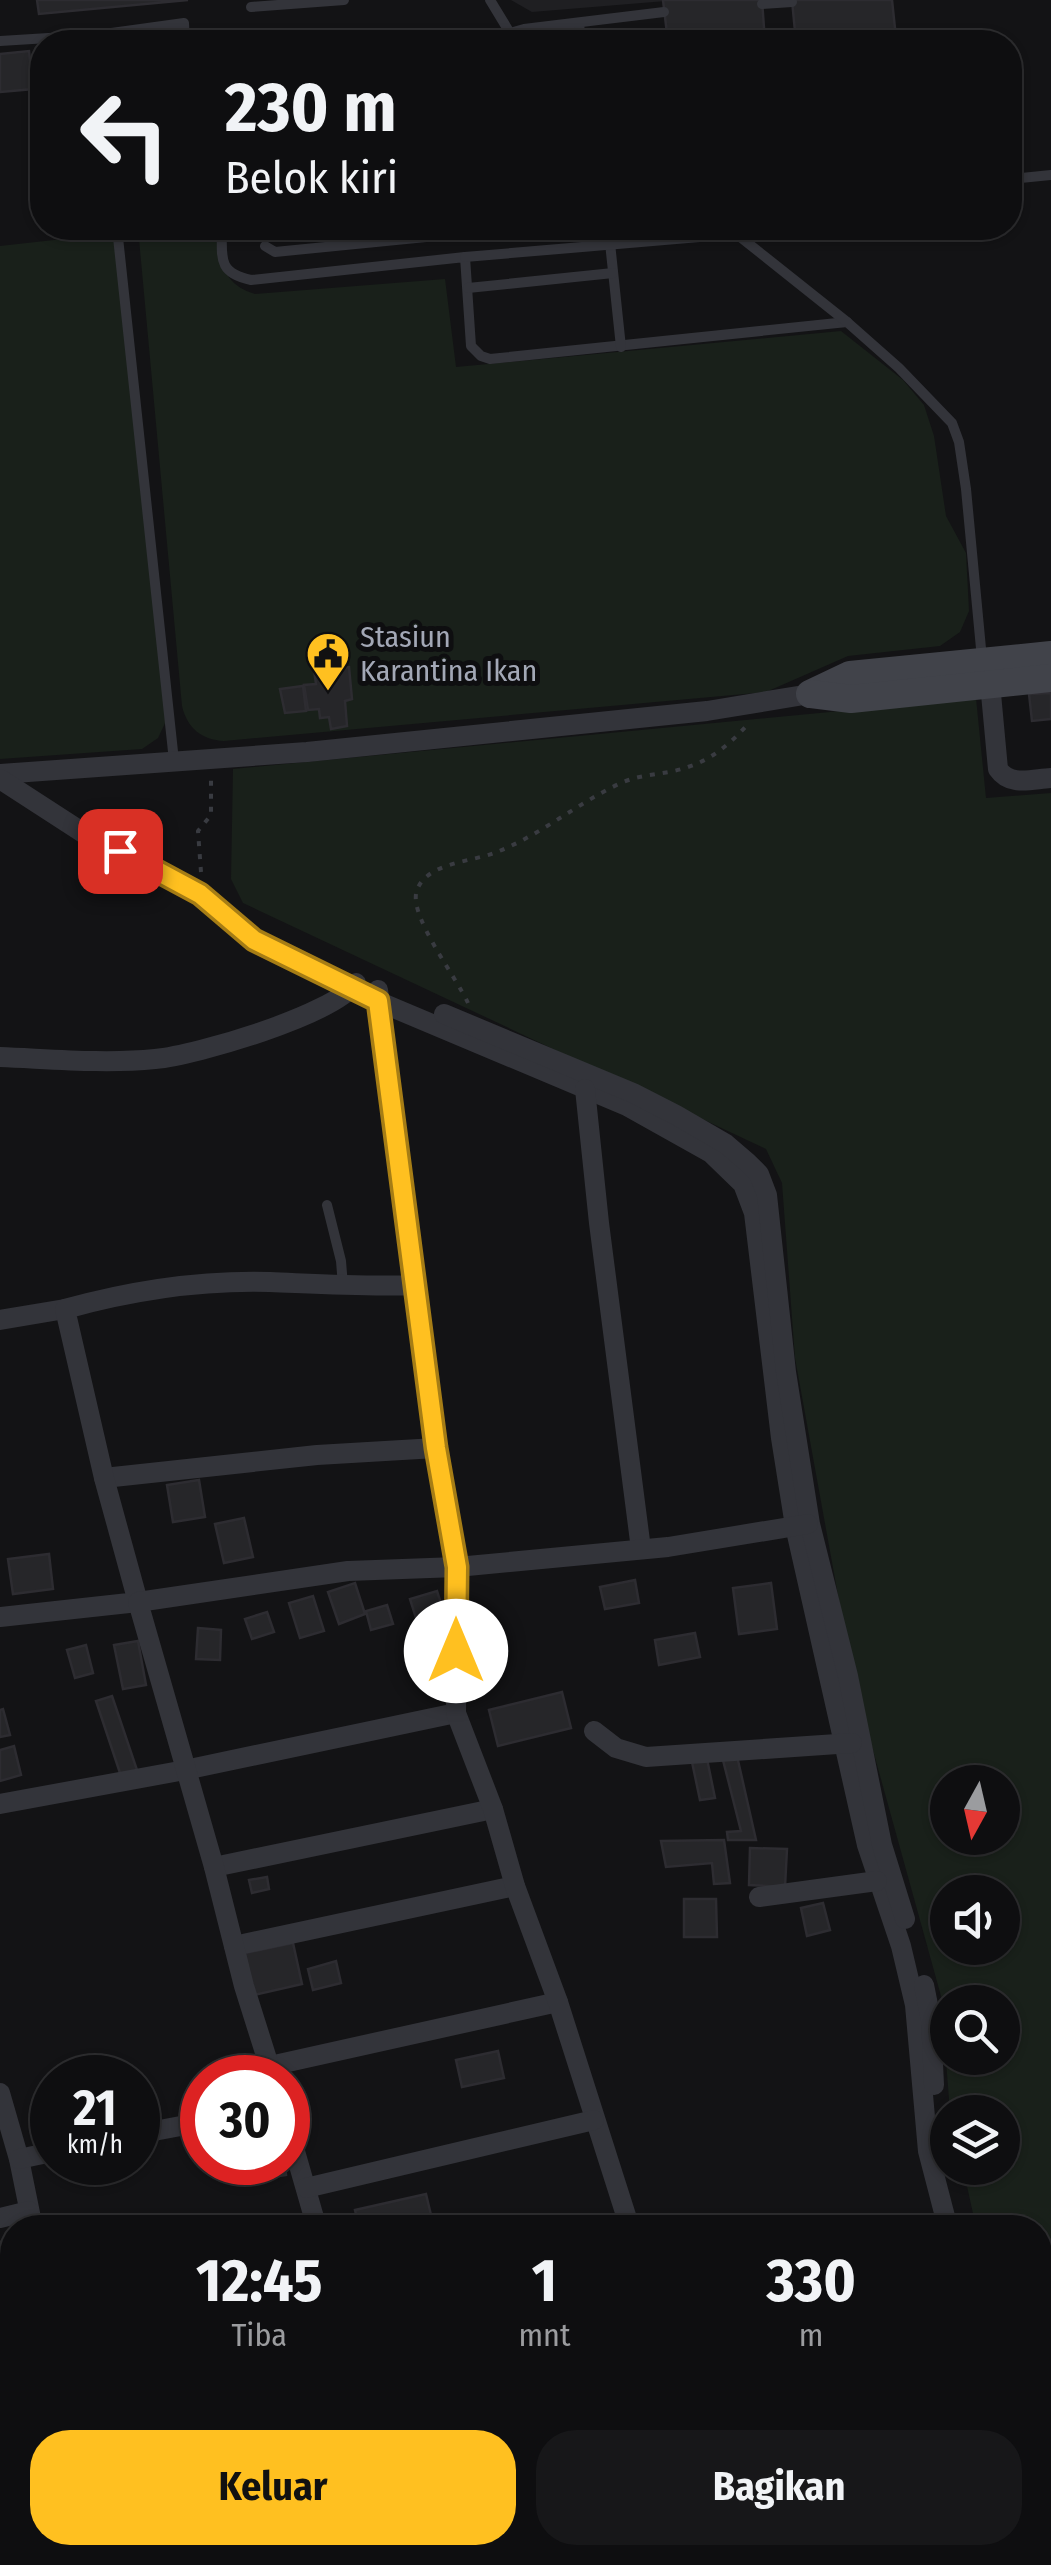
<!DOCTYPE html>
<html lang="id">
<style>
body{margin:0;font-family:"Fira Sans Condensed",sans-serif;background:#171719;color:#f1f3f6;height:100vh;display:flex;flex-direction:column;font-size:38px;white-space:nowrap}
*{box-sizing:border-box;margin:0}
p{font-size:32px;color:#9b9c9f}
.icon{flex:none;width:55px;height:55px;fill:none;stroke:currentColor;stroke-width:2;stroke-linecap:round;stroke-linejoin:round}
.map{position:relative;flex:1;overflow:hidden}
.panel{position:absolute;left:0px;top:2215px;width:1052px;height:350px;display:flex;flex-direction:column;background:#0e0e10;border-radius:40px 40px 0 0;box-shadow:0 2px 8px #0004,0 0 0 2px #2e2e30}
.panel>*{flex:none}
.top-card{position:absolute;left:30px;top:30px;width:992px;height:210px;border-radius:40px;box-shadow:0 2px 8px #0004,0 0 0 2px #2e2e30;background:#0e0e10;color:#f1f3f6;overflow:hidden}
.needle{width:65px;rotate:188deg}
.controls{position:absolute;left:930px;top:1765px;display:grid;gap:20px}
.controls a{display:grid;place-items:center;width:90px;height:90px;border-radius:50%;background:#0e0e10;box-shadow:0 2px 8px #0004,0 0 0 2px #2e2e30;font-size:50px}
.speed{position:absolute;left:30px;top:2055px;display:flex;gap:20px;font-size:50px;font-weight:700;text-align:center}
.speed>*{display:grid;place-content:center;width:130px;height:130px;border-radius:50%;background:#0e0e10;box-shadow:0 2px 8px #0004,0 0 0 2px #2e2e30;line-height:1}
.speed small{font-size:25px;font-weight:400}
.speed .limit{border:15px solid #d22;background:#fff;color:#111}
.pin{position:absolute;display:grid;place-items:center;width:85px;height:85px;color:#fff;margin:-42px;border-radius:20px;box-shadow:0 5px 15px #0006}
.me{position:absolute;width:110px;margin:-55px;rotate:0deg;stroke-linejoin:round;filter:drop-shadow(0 0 8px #0008)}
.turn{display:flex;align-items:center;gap:35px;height:210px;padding:0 30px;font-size:45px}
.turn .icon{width:130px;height:130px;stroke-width:2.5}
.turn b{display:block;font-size:70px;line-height:85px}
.eta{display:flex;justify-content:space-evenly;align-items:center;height:170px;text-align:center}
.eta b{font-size:60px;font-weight:700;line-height:70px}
.primary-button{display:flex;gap:20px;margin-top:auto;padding:20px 30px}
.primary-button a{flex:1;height:115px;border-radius:40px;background:#ffc020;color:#111;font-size:40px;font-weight:700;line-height:115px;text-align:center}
.primary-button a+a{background:#171719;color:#f1f3f6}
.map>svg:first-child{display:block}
.built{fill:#1f1f22}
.green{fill:#19201a;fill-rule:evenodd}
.building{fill:#262629;stroke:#2d2c31;stroke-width:2.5}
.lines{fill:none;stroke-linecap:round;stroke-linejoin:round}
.path{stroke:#393b41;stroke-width:4;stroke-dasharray:5 8;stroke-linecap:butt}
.service{stroke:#33343a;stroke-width:10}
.minor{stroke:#33343a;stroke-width:20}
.secondary{stroke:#41434a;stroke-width:28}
.route-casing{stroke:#a67d15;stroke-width:25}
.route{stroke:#ffc020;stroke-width:18}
.labels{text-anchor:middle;stroke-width:10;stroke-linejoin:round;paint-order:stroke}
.poi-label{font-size:30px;fill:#a3a8b6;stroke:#0e0e10;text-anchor:start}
</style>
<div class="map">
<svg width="1051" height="2565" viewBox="0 0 1051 2565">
<rect width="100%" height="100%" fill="#131315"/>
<polygon class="built" points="511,0 678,0 532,12"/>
<g class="green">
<path d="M138,228H216C219,258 221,284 255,294L445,279L456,367L841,331L903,380L924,405L934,436L946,516L966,553L969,611L960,632L940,646L848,656L766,692L224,741C202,740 187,728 182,706Z"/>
<polygon points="117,233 166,721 158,738 142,749 0,759 0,246"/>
<path d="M976,698L986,798L1051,793V2565H1043L1040,2549V2228L976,2227L963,2168H1002V2112H950L941,1996L853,1678L795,1358L782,1183L766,1149L243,903L231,879L233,769ZM948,1782H1002V1838H948ZM948,1892H1002V1948H948ZM948,2002H1002V2058H948Z"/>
</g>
<g class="building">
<polygon points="37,0 188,0 39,14"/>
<polygon points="663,0 762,0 765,42 668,42"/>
<polygon points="792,0 892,0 896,38 796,42"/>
<polygon points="242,35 243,42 208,42 207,39"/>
<polygon points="29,51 33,89 0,92 0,54"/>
<polygon points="349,667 352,699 345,701 347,726 331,729 329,717 320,718 319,709 308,710 304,685 316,684 314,670"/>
<polygon points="303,686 306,711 285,713 280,689"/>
<polygon points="1051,693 1051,719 1032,721 1029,694"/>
<polygon points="199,1480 205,1517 173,1522 167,1485"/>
<polygon points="244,1518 253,1557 224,1563 215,1524"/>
<polygon points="49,1554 53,1589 13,1594 8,1559"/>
<polygon points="635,1580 639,1603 605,1609 600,1587"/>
<polygon points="355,1583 365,1614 339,1624 328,1592"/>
<polygon points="771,1583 777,1629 739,1634 733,1588"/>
<polygon points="437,1591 443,1610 416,1618 410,1599"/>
<polygon points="313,1596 324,1631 300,1638 289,1603"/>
<polygon points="387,1605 393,1624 371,1630 366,1611"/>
<polygon points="267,1612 274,1632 252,1639 245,1619"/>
<polygon points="198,1628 221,1630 220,1660 196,1659"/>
<polygon points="695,1633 700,1657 659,1665 655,1640"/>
<polygon points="138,1641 146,1685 123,1689 114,1645"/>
<polygon points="86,1645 93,1673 75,1678 67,1650"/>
<polygon points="562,1692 571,1728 498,1746 489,1710"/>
<polygon points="112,1696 138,1773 122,1779 96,1701"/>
<polygon points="3,1709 10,1735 0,1737 0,1710"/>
<polygon points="14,1746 21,1775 0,1781 0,1750"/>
<polygon points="737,1756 756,1840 728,1840 727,1832 741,1831 723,1760"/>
<polygon points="707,1759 715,1798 700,1800 692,1762"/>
<polygon points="724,1840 730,1883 714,1884 712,1863 666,1867 661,1841"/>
<polygon points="750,1848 787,1849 785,1887 749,1885"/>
<polygon points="267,1877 269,1889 252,1893 249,1880"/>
<polygon points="684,1899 716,1899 717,1937 684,1937"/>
<polygon points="823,1903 830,1930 807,1936 801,1908"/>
<polygon points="293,1943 302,1984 254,1995 245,1953"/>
<polygon points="336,1961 341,1983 313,1990 308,1969"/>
<polygon points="498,2051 504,2078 462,2087 456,2060"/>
<polygon points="235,2162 285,2162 286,2175 242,2182"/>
<polygon points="426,2194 431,2215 374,2228 359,2228 355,2210"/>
<polygon points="5,2241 12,2269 0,2273 0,2242"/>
<polygon points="251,2552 274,2552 277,2565 254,2565"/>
<polygon points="560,2552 576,2552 578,2565 562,2565"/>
<polygon points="611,2552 682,2552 684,2565 613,2565"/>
<polygon points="682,2552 733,2552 735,2565 684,2565"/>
<polygon points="733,2552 758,2552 760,2565 735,2565"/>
<polygon points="764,2552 823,2552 863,2565 761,2565"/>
<polygon points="973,2552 1000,2552 995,2565 971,2565 968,2564"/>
</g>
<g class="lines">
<g class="path">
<polyline points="201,872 198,831 211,815 211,777"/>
<path d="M468,1003C456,977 412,920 416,894C422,863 471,862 494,853C540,836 577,803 621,783C643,773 666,775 688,767C713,759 732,742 749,723"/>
</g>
<g class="service">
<polyline points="490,0 510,33"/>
<polyline points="762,4 792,2"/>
<polyline points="251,7 344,0"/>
<polyline points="579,23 581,42"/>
<polyline points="0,41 97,35 184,23 185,42"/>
<polyline points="508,42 510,33 524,29 664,12"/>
<polyline points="1010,179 1051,175"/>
<polyline points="117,228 174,761"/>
<path d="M222,228C222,257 217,273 251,280L465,257L471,346L481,356L490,359L847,322"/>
<polyline points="729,228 847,322 899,368 952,423 959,442 966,489 982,659"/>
<polyline points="610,243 621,347"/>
<polyline points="265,246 275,252 517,228"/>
<polyline points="465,257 735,234"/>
<polyline points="468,288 613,273"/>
<polyline points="327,1205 341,1261 343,1286"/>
</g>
<g class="minor">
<path d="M990,683L998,769C1010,787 1032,779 1051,778"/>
<polyline points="0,774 307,752 707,711 810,694"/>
<polyline points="0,779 88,836 152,866 200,894 254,940 351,990 627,1106 711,1153 743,1184 754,1213 781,1438 795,1526 867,1845 901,1946 915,2005 928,2151 948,2228"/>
<polyline points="378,990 415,1285"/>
<polyline points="444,1014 633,1093 676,1115 726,1144 747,1162 759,1174 767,1195 786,1372 810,1524 848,1676 882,1845 905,1919"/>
<path d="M0,1057C51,1059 105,1064 155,1059C197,1055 333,1015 356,983"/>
<polyline points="585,1089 599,1223 641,1549"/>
<polyline points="0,1320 65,1309"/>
<polyline points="104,1478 317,1455 436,1448"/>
<path d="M0,1617L138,1602L104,1478L65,1309C130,1291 202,1280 270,1282C319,1284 366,1287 415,1285L436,1448L457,1567L668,1547L808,1524"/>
<polyline points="594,1731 616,1748 646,1757 852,1743"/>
<polyline points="0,1804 185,1770 456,1713"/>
<polyline points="214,1867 493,1809"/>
<polyline points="759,1897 877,1881"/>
<polyline points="234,1946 515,1886"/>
<polyline points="924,1985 931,2020 934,2085"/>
<polyline points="270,2066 558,2002"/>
<polyline points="273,2078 244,1986 214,1867 138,1602 348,1571 457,1567 456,1713 493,1809 515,1886 558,2002 630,2228"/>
<polyline points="0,2093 19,2159 33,2228"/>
<polyline points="288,2127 317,2228"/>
<polyline points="138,2134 202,2122"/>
<polyline points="19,2159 52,2152"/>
<polyline points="306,2188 594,2120"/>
<polyline points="0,2218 29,2211"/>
<polyline points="0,2524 12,2522"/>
<polyline points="136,2552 140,2565"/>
<polyline points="1030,2552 1033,2565"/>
</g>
<g class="secondary">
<polyline points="810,694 850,675 1051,655"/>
<polyline points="811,694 851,699 1051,678"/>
</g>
</g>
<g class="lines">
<defs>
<polyline id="route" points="120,851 200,894 254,940 378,1001 436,1448 457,1567 456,1651"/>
</defs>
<use href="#route" class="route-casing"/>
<use href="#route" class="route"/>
</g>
<defs>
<symbol id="civic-pin" viewBox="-11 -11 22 30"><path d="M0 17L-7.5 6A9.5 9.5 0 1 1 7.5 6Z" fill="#ffc020" stroke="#0e0e10"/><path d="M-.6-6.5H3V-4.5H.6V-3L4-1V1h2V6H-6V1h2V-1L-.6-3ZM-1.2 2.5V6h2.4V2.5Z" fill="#111"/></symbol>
</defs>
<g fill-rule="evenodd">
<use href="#civic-pin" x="303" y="629" width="50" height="68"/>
</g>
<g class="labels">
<g class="poi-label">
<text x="360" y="647">Stasiun<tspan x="360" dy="34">Karantina Ikan</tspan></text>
</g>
</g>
</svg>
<div class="controls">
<a><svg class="needle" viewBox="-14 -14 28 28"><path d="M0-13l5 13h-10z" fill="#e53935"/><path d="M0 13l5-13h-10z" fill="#9b9c9f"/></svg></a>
<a><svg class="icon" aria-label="sound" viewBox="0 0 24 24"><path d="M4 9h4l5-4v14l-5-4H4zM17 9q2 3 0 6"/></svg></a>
<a><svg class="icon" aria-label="search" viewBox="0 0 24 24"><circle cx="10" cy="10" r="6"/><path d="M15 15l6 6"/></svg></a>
<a><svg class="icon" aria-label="layers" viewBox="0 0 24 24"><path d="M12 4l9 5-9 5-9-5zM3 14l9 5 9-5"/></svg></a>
</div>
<div class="speed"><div>21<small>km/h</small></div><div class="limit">30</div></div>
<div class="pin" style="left:120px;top:851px;background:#d93025"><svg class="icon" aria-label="arrive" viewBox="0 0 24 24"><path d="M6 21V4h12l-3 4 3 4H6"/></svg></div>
<svg class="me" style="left:456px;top:1651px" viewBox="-20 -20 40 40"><circle r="19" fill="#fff"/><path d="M0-13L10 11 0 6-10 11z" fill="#ffc020"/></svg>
<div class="top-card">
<div class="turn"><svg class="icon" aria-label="left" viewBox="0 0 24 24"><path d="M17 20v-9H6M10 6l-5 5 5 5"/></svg><div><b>230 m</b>Belok kiri</div></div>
</div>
<section class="panel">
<div class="eta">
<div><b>12:45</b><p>Tiba</p></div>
<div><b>1</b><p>mnt</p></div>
<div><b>330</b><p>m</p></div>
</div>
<div class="primary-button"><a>Keluar</a><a>Bagikan</a></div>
</section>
</div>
